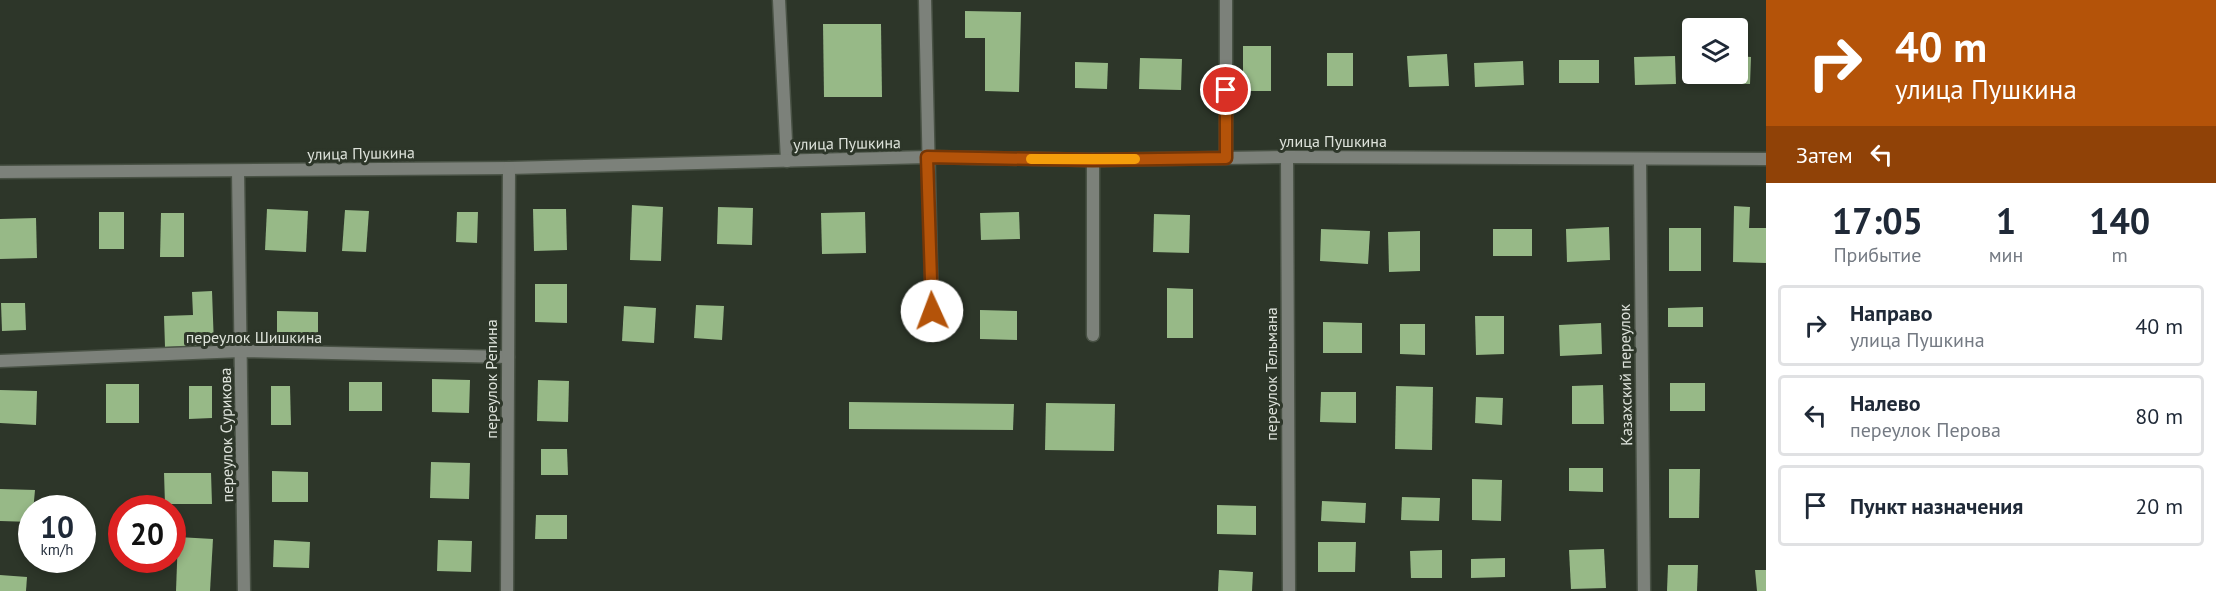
<!DOCTYPE html>
<html lang="ru">
<meta charset="utf-8">
<style>
body{margin:0;font-family:"PT Sans",sans-serif;background:#f2f2f3;color:#1f2937;height:100vh;display:flex;flex-direction:column;font-size:22px;white-space:nowrap}
*{box-sizing:border-box;margin:0}
p{font-size:20px;color:#747a83}
.icon{flex:none;width:33px;height:33px;fill:none;stroke:currentColor;stroke-width:2;stroke-linecap:round;stroke-linejoin:round}
.map{position:relative;flex:1;overflow:hidden}
.sheet{display:flex;flex-direction:column;background:#fff;width:450px}
.sheet>*{flex:none}
.banner{background:#b45309;color:#fff;overflow:hidden}
.controls{position:absolute;left:1682px;top:18px;display:grid;gap:12px}
.controls a{display:grid;place-items:center;width:66px;height:66px;border-radius:6px;background:#fff;box-shadow:0 3px 9px #0003;font-size:30px}
.speed{position:absolute;left:18px;top:495px;display:flex;gap:12px;font-size:30px;font-weight:700;text-align:center}
.speed>*{display:grid;place-content:center;width:78px;height:78px;border-radius:50%;background:#fff;box-shadow:0 3px 9px #0003;line-height:1}
.speed small{font-size:15px;font-weight:400}
.speed .limit{border:9px solid #d22;background:#fff;color:#111}
.pin{position:absolute;display:grid;place-items:center;width:51px;height:51px;color:#fff;margin:-26px;border:3px solid #fff;border-radius:50%;box-shadow:0 2px 6px #0007}
.me{position:absolute;width:66px;margin:-33px;rotate:358deg;stroke-linejoin:round;filter:drop-shadow(0 0 4px #0008)}
.turn{display:flex;align-items:center;gap:21px;height:126px;padding:0 30px;font-size:27px}
.turn .icon{width:78px;height:78px;stroke-width:2.5}
.turn b{display:block;font-size:42px;line-height:51px}
.then{display:flex;align-items:center;height:57px;padding:0 30px;background:#0003;gap:12px;font-size:22px}
.eta{display:flex;justify-content:space-evenly;align-items:center;height:102px;text-align:center}
.eta b{font-size:36px;font-weight:700;line-height:42px}
ul{padding:0;list-style:none}
li{display:flex;align-items:center;gap:18px;height:81px;margin:0 12px 9px;padding:0 18px;border:3px solid #e0e1e3;border-radius:6px}
li div{flex:1}
li b{display:block;font-size:22px}
li em{font-style:normal}
main{display:flex;flex:1;min-height:0}
.map>svg:first-child{display:block}
.building{fill:#97b987}
.lines{fill:none;stroke-linecap:round;stroke-linejoin:round}
.lane-casing{stroke:#495245;stroke-width:15}
.lane{stroke:#7c817a;stroke-width:12}
.route-casing{stroke:#753606;stroke-width:15}
.route{stroke:#b45309;stroke-width:10}
.slow{stroke:#f59e0b;stroke-width:10}
.labels{text-anchor:middle;stroke-width:6;stroke-linejoin:round;paint-order:stroke}
.street-label{font-size:16px;fill:#dde2da;stroke:#2d3629}
</style>
<main>
<div class="map">
<svg width="1766" height="591" viewBox="0 0 1766 591">
<rect width="100%" height="100%" fill="#2d3629"/>
<g class="building">
<polygon points="965,11 1021,12 1019,92 985,91 985,38 965,38"/>
<polygon points="823,24 881,24 882,97 824,97"/>
<rect x="1243" y="46" width="28" height="45"/>
<rect x="1327" y="53" width="26" height="33"/>
<polygon points="1447,54 1449,86 1409,87 1407,56"/>
<polygon points="1675,56 1676,84 1635,85 1634,57"/>
<polygon points="1737,56 1751,57 1750,84 1709,83 1709,74 1737,74"/>
<polygon points="1140,58 1182,59 1181,90 1139,89"/>
<rect x="1559" y="60" width="40" height="23"/>
<polygon points="1523,61 1524,85 1475,87 1474,63"/>
<polygon points="1075,62 1108,63 1107,89 1075,88"/>
<polygon points="632,205 663,207 661,261 630,260"/>
<polygon points="1734,206 1750,207 1749,228 1766,228 1766,263 1733,262"/>
<polygon points="718,207 753,208 752,245 717,244"/>
<polygon points="267,209 308,211 306,252 265,250"/>
<polygon points="533,209 566,209 567,250 534,251"/>
<polygon points="345,210 369,211 366,252 342,251"/>
<rect x="99" y="212" width="25" height="37"/>
<polygon points="457,212 478,212 477,243 456,242"/>
<polygon points="865,212 866,253 822,254 821,213"/>
<polygon points="1019,212 1020,239 981,240 980,213"/>
<polygon points="161,213 184,213 184,257 160,257"/>
<polygon points="1154,214 1190,215 1189,253 1153,252"/>
<polygon points="36,218 37,258 0,259 0,219"/>
<polygon points="1609,227 1610,260 1567,262 1566,229"/>
<rect x="1669" y="228" width="32" height="43"/>
<polygon points="1321,229 1370,231 1368,264 1320,261"/>
<rect x="1493" y="229" width="39" height="27"/>
<polygon points="1420,231 1420,271 1389,272 1388,232"/>
<polygon points="535,284 567,284 567,323 535,322"/>
<polygon points="1167,288 1193,289 1193,338 1167,338"/>
<polygon points="212,291 214,346 165,347 164,316 193,315 192,292"/>
<polygon points="1,303 25,303 26,330 2,331"/>
<polygon points="696,305 724,306 722,340 694,338"/>
<polygon points="624,306 656,308 654,343 622,341"/>
<polygon points="1703,307 1703,327 1668,327 1668,308"/>
<polygon points="980,310 1017,311 1017,340 980,339"/>
<polygon points="277,311 318,312 318,337 277,337"/>
<polygon points="1475,316 1504,316 1504,354 1476,355"/>
<polygon points="1323,322 1362,323 1362,353 1323,353"/>
<polygon points="1601,323 1602,354 1560,356 1559,325"/>
<polygon points="1400,324 1425,324 1425,355 1400,354"/>
<polygon points="432,379 470,380 469,413 432,412"/>
<polygon points="538,380 569,381 568,422 537,421"/>
<rect x="349" y="382" width="33" height="29"/>
<rect x="1670" y="383" width="35" height="28"/>
<rect x="106" y="384" width="33" height="39"/>
<polygon points="1603,385 1604,424 1572,424 1572,386"/>
<polygon points="189,386 212,386 212,418 189,419"/>
<polygon points="271,386 290,386 291,425 271,425"/>
<polygon points="1396,386 1433,387 1432,450 1395,449"/>
<polygon points="0,390 37,391 36,425 0,423"/>
<polygon points="1321,392 1356,392 1356,423 1320,422"/>
<polygon points="1476,397 1503,398 1502,425 1475,423"/>
<polygon points="849,402 1014,404 1013,430 849,429"/>
<polygon points="1046,403 1115,404 1114,451 1045,450"/>
<polygon points="541,449 567,449 568,475 541,475"/>
<polygon points="431,462 470,463 469,499 430,498"/>
<polygon points="1569,468 1603,468 1603,492 1569,491"/>
<polygon points="1669,469 1700,469 1699,518 1669,518"/>
<polygon points="272,471 308,472 308,502 272,502"/>
<polygon points="164,473 211,473 212,504 165,504"/>
<polygon points="1472,479 1502,480 1501,521 1472,520"/>
<polygon points="0,489 35,490 32,522 0,521"/>
<polygon points="1402,497 1440,498 1439,521 1401,520"/>
<polygon points="1322,501 1366,503 1365,523 1321,521"/>
<polygon points="1217,505 1256,506 1256,535 1217,534"/>
<polygon points="536,515 567,515 567,539 535,539"/>
<polygon points="178,537 213,539 210,591 176,591"/>
<polygon points="274,540 310,542 309,568 273,567"/>
<polygon points="438,540 472,541 471,572 437,571"/>
<polygon points="1318,542 1356,542 1355,572 1318,572"/>
<polygon points="1604,549 1606,588 1571,589 1569,550"/>
<polygon points="1442,550 1442,578 1411,578 1410,551"/>
<polygon points="1505,558 1505,577 1471,578 1471,559"/>
<polygon points="1668,565 1698,565 1697,591 1667,591"/>
<polygon points="1219,570 1253,572 1252,591 1218,591"/>
<polygon points="1755,570 1766,570 1766,591 1757,591"/>
<polygon points="0,575 27,577 26,591 0,591"/>
</g>
<g class="lines">
<defs>
<g id="lane">
<polyline points="779,0 787,161"/>
<polyline points="925,0 932,311"/>
<polyline points="1226,0 1226,157"/>
<polyline points="1287,157 1289,591"/>
<polyline points="1640,159 1644,591"/>
<polyline points="1093,160 1093,335"/>
<polyline points="238,171 244,591"/>
<polyline points="0,172 509,168 927,157 1093,160 1287,157 1766,159"/>
<polyline points="0,361 241,351 508,357"/>
<polyline points="507,591 509,168"/>
</g>
</defs>
<use href="#lane" class="lane-casing"/>
<use href="#lane" class="lane"/>
</g>
<g class="lines">
<defs>
<polyline id="route" points="932,311 927,157 1093,160 1226,158 1226,90"/>
</defs>
<use href="#route" class="route-casing"/>
<use href="#route" class="route"/>
<polyline class="slow" points="1031,159 1135,159"/>
</g>
<g class="labels">
<g class="street-label">
<text x="1333" y="147">улица Пушкина</text>
<text transform="translate(847 143) rotate(-1)" y="6">улица Пушкина</text>
<text transform="translate(361 153) rotate(-1)" y="6">улица Пушкина</text>
<text x="254" y="343">переулок Шишкина</text>
<text transform="translate(1271 374) rotate(-90)" y="6">переулок Тельмана</text>
<text transform="translate(1625 375) rotate(-91)" y="6">Казахский переулок</text>
<text transform="translate(491 379) rotate(-90)" y="6">переулок Репина</text>
<text transform="translate(226 435) rotate(-91)" y="6">переулок Сурикова</text>
</g>
</g>
</svg>
<div class="controls">
<a><svg class="icon" aria-label="layers" viewBox="0 0 24 24"><path d="M12 4l9 5-9 5-9-5zM3 14l9 5 9-5"/></svg></a>
</div>
<div class="speed"><div>10<small>km/h</small></div><div class="limit">20</div></div>
<div class="pin" style="left:1226px;top:90px;background:#d93025"><svg class="icon" aria-label="arrive" viewBox="0 0 24 24"><path d="M6 21V4h12l-3 4 3 4H6"/></svg></div>
<svg class="me" style="left:932px;top:311px" viewBox="-20 -20 40 40"><circle r="19" fill="#fff"/><path d="M0-13L10 11 0 6-10 11z" fill="#b45309"/></svg>
</div>
<section class="sheet">
<div class="banner">
<div class="turn"><svg class="icon" aria-label="right" viewBox="0 0 24 24"><path d="M7 20v-9h11M14 6l5 5-5 5"/></svg><div><b>40 m</b>улица Пушкина</div></div>
<div class="then">Затем<svg class="icon" aria-label="left" viewBox="0 0 24 24"><path d="M17 20v-9H6M10 6l-5 5 5 5"/></svg></div>
</div>
<div class="eta">
<div><b>17:05</b><p>Прибытие</p></div>
<div><b>1</b><p>мин</p></div>
<div><b>140</b><p>m</p></div>
</div>
<ul>
<li><svg class="icon" aria-label="right" viewBox="0 0 24 24"><path d="M7 20v-9h11M14 6l5 5-5 5"/></svg><div><b>Направо</b><p>улица Пушкина</p></div><em>40 m</em></li>
<li><svg class="icon" aria-label="left" viewBox="0 0 24 24"><path d="M17 20v-9H6M10 6l-5 5 5 5"/></svg><div><b>Налево</b><p>переулок Перова</p></div><em>80 m</em></li>
<li><svg class="icon" aria-label="arrive" viewBox="0 0 24 24"><path d="M6 21V4h12l-3 4 3 4H6"/></svg><div><b>Пункт назначения</b></div><em>20 m</em></li>
</ul>
</section>
</main>
